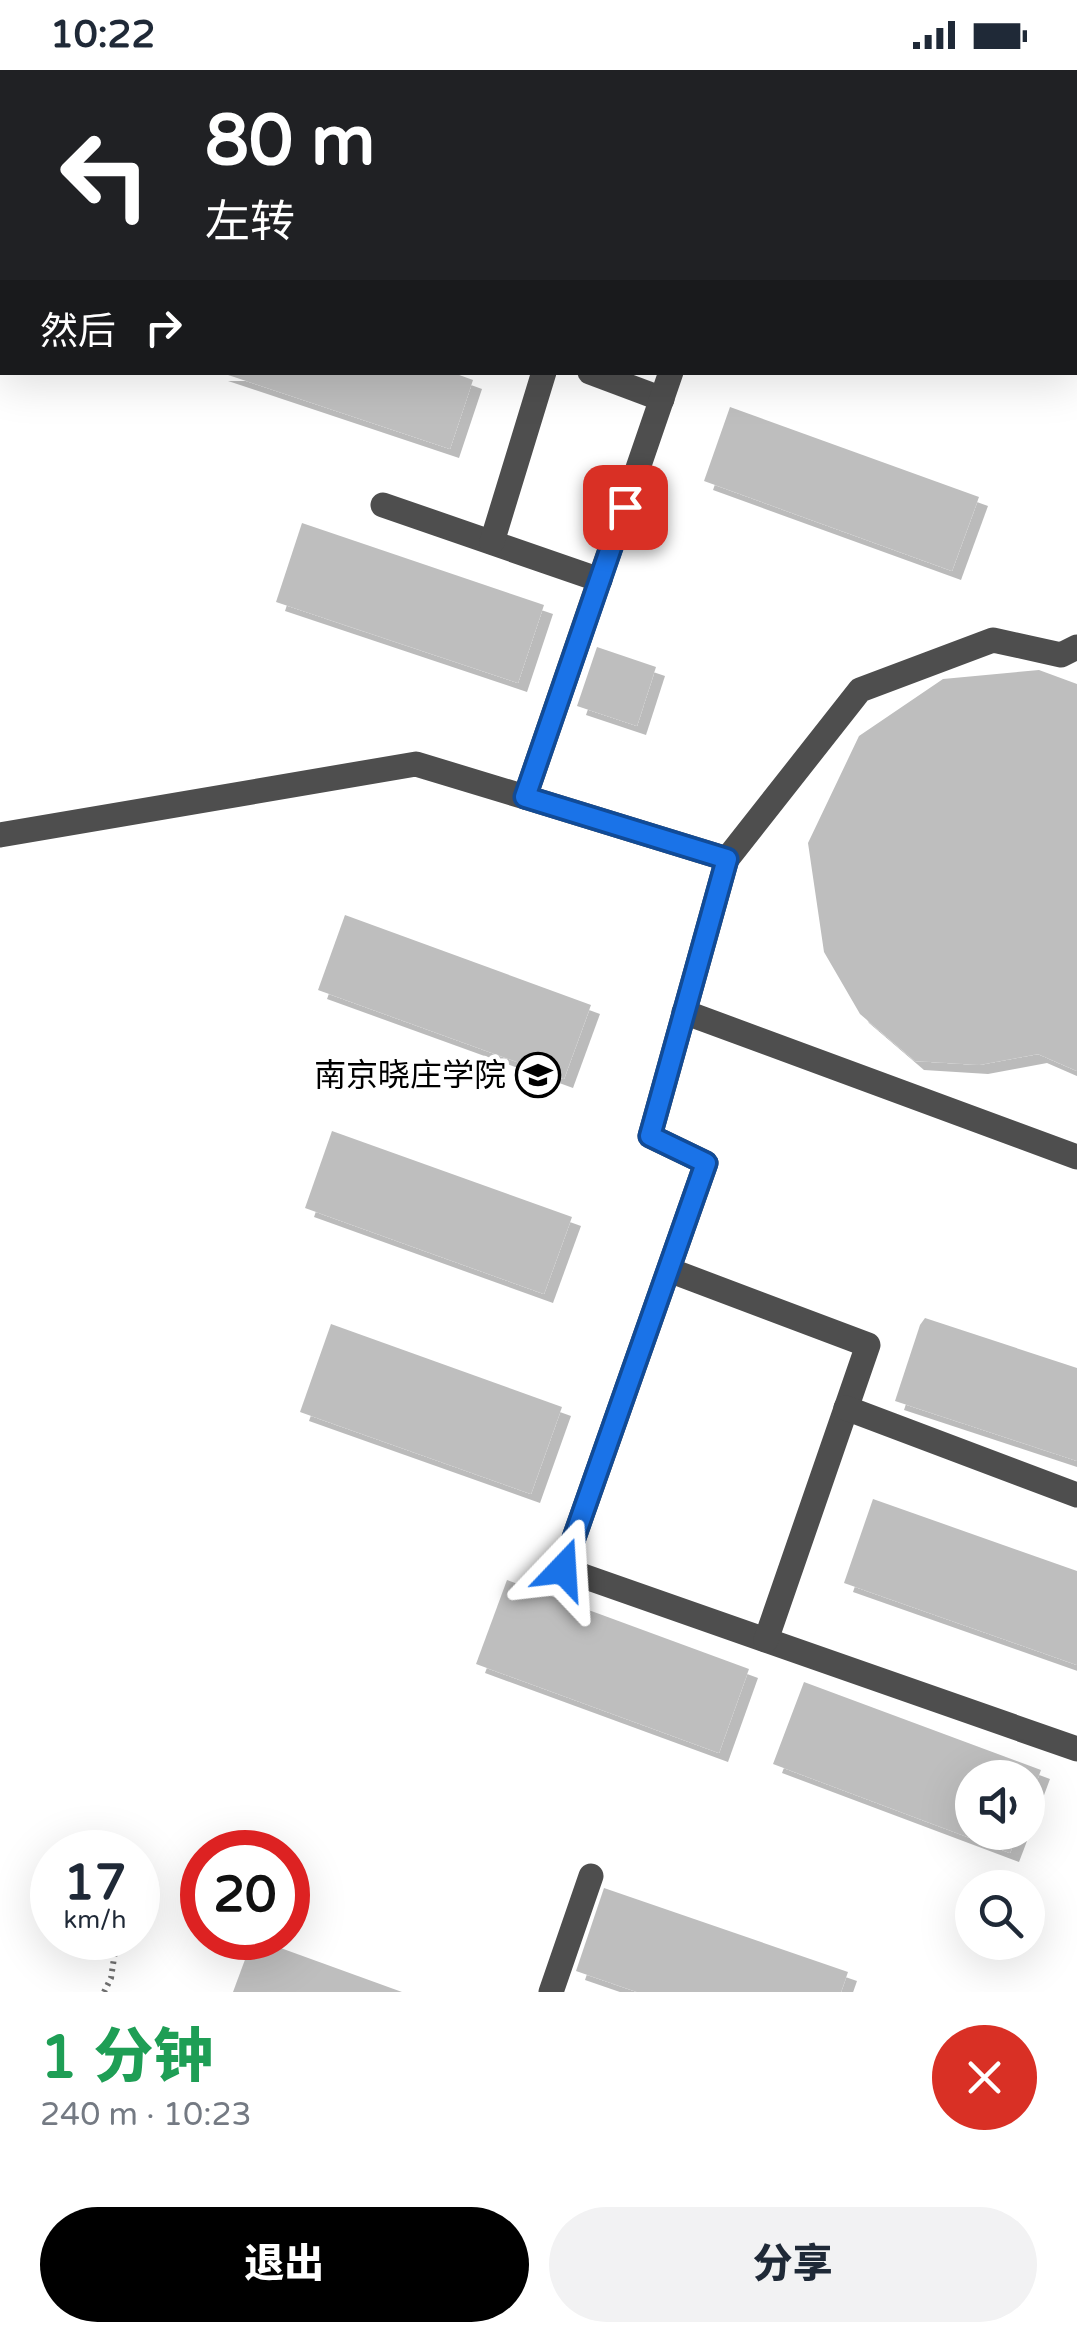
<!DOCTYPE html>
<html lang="zh">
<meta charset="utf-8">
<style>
body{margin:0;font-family:"Varela Round","Noto Sans SC",sans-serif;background:#f2f2f3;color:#1f2937;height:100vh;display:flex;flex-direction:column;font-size:38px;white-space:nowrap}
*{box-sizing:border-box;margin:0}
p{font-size:32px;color:#747a83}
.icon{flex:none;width:55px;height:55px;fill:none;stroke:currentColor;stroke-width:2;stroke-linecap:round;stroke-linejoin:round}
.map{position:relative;height:1922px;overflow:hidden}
.sheet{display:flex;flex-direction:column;background:#fff;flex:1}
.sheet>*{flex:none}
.top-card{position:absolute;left:0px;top:0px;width:1078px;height:305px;box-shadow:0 10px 40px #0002;background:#202124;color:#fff;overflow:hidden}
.tools{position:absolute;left:955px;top:1690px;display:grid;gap:20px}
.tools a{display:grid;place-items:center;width:90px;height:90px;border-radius:50%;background:#fff;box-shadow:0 10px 40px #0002;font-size:50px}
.speed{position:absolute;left:30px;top:1760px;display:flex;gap:20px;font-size:50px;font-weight:700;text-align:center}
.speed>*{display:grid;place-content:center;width:130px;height:130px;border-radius:50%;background:#fff;box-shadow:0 10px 40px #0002;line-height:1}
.speed small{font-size:25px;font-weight:400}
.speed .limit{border:15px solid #d22;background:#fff;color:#111}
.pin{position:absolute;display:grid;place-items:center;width:85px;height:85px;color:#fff;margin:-42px;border-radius:20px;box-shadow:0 5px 15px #0006}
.me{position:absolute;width:110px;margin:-55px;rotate:20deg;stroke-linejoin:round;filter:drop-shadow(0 0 8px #0008)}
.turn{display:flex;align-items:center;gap:35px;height:210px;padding:0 40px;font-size:45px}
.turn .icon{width:130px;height:130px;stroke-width:2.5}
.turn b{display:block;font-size:70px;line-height:85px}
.then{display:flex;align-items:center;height:95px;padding:0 40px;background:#0003;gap:20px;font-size:38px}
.round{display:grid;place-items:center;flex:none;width:105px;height:105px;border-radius:52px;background:#f2f2f3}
.headline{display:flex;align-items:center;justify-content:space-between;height:170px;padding:0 40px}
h1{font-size:60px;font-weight:800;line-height:75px;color:#1e9e55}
.primary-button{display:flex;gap:20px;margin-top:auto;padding:20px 40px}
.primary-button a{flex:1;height:115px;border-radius:60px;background:#000;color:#fff;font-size:40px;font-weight:800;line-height:115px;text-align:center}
.primary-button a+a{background:#f2f2f3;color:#1f2937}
.status{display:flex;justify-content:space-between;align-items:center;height:70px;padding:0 50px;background:#fff;direction:ltr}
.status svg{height:28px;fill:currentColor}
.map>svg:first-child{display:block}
.building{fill:#bebebe;filter:url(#shadow)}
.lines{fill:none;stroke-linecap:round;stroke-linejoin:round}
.path{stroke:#707070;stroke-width:6;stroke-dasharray:2.5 5;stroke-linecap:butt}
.minor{stroke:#4e4e4e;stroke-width:25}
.route-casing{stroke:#114b97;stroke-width:25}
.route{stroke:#1a73e8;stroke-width:18}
.labels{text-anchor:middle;stroke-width:9;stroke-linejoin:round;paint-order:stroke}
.poi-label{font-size:32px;fill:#000;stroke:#fff;text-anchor:end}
</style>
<div class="status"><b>10:22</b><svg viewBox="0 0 49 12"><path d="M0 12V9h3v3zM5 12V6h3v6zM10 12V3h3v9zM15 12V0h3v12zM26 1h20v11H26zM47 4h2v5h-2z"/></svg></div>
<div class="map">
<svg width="1077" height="1922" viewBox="0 0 1077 1922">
<defs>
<filter id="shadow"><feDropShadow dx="9" dy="9" stdDeviation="0" flood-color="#0004"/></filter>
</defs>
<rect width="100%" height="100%" fill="#fff"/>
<g class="building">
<polygon points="219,302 451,302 473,310 450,379"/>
<polygon points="730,337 979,427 952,501 704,411"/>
<polygon points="302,453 544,535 518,613 276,532"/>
<polygon points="597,577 656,597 637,656 577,636"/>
<polygon points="1039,600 1077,614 1077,1001 1038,984 979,995 915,991 860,944 824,882 808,773 859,666 943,609"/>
<polygon points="345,845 591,935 564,1009 318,920"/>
<polygon points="332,1061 572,1147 544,1224 305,1138"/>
<polygon points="925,1248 1077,1298 1077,1391 895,1331 920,1255"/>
<polygon points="331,1254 562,1337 531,1424 300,1342"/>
<polygon points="873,1429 1077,1501 1077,1595 844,1513"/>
<polygon points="507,1510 749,1599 719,1683 476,1594"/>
<polygon points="804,1612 1041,1700 1028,1735 1028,1708 972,1708 972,1762 1018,1762 1010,1783 773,1694"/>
<polygon points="604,1818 848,1902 841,1922 637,1922 576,1901"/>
<polygon points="253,1868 402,1922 233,1922"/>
</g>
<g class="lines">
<polyline class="path" points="104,1922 111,1908 117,1868"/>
<g class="minor">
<polyline points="1034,0 1035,2"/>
<polyline points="24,2 25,0"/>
<polyline points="530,2 531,0"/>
<polyline points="1075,44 1077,43"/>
<polyline points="0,55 2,49"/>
<polyline points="1075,77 1077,81"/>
<polyline points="590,302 662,329"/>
<polyline points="383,435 600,510"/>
<polyline points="492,472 544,302"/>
<polyline points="525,727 727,789 650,1066 706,1093 563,1499 1077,1679"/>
<polyline points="0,765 416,694 525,727 671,302"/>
<polyline points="727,789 860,620 993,570 1061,585 1077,577"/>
<polyline points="684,942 1077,1087"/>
<polyline points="669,1200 868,1275 766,1570"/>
<polyline points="846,1338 1077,1425"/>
<polyline points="551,1922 591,1806"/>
</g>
</g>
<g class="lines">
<defs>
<polyline id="route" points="563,1499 706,1093 650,1066 727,789 525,727 625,437"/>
</defs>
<use href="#route" class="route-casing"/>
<use href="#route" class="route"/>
</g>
<defs>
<symbol id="university-ring" viewBox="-11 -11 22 22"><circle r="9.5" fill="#fff" stroke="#000" stroke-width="1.5"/><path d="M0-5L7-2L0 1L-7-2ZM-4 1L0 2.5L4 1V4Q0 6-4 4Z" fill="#000"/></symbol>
</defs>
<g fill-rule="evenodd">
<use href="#university-ring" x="513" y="980" width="50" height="50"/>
</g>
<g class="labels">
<g class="poi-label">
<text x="506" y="1016">南京晓庄学院</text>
</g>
</g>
</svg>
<div class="tools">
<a><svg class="icon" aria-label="sound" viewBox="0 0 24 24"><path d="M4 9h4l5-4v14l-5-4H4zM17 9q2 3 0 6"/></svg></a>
<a><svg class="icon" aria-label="search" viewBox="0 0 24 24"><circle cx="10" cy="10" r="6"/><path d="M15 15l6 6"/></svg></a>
</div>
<div class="speed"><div>17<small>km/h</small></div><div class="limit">20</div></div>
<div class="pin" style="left:625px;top:437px;background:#d93025"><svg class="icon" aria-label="arrive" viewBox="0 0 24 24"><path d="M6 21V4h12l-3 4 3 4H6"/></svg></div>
<svg class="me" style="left:563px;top:1499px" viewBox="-20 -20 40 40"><path d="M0-17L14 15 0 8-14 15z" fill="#1a73e8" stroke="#fff" stroke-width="4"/></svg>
<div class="top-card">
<div class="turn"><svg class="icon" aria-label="left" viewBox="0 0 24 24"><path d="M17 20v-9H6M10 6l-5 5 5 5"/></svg><div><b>80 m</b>左转</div></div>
<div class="then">然后<svg class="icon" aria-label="right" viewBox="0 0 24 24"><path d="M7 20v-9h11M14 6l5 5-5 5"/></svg></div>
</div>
</div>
<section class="sheet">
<div class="headline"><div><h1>1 分钟</h1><p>240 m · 10:23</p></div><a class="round" style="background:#d93025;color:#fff"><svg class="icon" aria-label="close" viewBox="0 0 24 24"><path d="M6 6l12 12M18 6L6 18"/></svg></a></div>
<div class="primary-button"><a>退出</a><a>分享</a></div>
</section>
